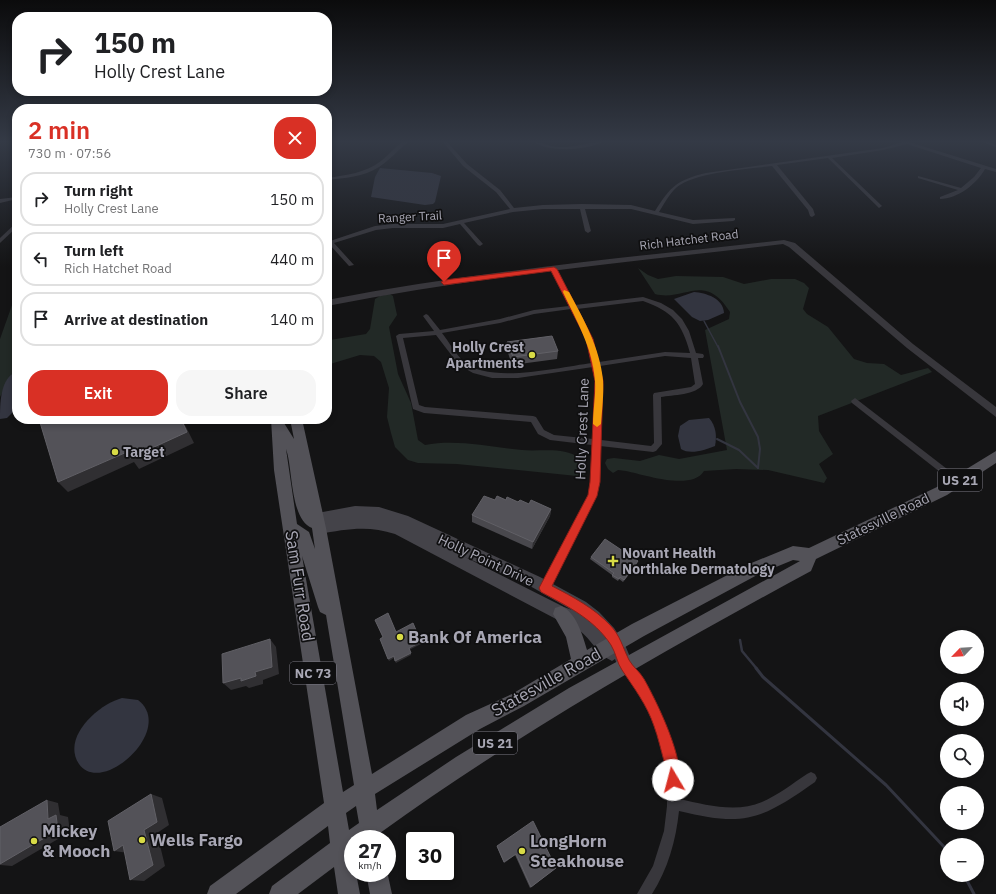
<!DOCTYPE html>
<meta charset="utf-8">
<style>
body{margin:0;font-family:"IBM Plex Sans",sans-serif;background:#f6f6f6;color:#202124;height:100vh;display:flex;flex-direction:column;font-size:15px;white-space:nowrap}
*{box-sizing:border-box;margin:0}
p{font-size:13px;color:#757577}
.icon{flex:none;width:22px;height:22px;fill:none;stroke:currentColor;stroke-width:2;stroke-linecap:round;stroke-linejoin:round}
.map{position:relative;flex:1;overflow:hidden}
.details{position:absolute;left:12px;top:104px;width:320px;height:320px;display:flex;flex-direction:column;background:#fff;border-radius:16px;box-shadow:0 2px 6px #0003}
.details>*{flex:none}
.top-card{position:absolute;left:12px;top:12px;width:320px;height:84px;border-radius:16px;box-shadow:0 2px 6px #0003;background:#fff;color:#202124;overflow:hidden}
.needle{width:26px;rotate:245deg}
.fabs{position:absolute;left:940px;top:630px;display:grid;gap:8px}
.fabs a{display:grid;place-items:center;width:44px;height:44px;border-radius:50%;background:#fff;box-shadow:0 2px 6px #0003;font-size:20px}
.speed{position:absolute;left:344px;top:830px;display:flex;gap:8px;font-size:20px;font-weight:700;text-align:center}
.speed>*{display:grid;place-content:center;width:52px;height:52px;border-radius:50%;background:#fff;box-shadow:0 2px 6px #0003;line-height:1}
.speed small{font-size:10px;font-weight:400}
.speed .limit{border:2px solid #111;border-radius:6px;background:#fff;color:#111}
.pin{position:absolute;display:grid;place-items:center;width:34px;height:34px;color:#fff;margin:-41px -17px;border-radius:50% 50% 50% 0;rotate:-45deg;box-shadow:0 0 4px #0007}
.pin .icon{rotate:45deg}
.me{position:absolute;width:44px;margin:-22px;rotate:352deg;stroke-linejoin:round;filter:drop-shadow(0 0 3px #0008)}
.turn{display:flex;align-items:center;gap:14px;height:84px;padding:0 16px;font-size:18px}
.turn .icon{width:52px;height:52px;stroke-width:2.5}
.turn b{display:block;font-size:28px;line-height:34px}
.round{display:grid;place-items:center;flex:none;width:42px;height:42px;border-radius:16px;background:#f6f6f6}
.summary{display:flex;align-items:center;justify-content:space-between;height:68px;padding:0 16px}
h1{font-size:24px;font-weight:600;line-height:30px;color:#d93025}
.cta{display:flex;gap:8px;margin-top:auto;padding:8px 16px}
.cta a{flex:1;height:46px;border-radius:16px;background:#d93025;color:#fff;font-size:16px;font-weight:600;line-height:46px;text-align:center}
.cta a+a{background:#f6f6f6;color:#202124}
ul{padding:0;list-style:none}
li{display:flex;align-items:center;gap:12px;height:54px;margin:0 8px 6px;padding:0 8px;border:2px solid #e0e0e0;border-radius:16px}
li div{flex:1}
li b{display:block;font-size:15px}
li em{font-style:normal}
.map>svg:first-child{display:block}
.green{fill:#222926}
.water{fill:#333540}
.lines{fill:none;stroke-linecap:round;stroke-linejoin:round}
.stream-far3{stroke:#333540;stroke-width:1.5}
.stream-far2{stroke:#333540;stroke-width:2}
.stream-far1{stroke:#333540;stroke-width:2.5}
.stream{stroke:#333540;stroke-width:3}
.minor{fill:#38373c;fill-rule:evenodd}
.tertiary{fill:#38373c;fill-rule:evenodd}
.secondary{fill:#444349;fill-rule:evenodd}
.primary{fill:#535258;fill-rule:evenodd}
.wall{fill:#49484d}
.shaded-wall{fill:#302f32}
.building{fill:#535258;stroke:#616066}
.route{fill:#d93025;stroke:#8d1f18}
.slow{fill:#f59e0b}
.poi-dot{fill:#d8db46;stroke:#0f0f10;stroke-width:1.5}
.labels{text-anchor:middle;stroke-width:3.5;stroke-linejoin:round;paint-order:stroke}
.far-street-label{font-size:12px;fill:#a8a7b4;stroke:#0f0f10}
.shield{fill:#0f0f10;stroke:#7a7983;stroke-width:1}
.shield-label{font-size:13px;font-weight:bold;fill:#a8a7b4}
.poi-label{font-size:14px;font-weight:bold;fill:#a8a7b4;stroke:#0f0f10;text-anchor:start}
.street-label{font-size:14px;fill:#a8a7b4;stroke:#0f0f10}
.near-street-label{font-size:17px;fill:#a8a7b4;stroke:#0f0f10}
.near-poi-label{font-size:17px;font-weight:bold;fill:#a8a7b4;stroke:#0f0f10;text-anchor:start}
</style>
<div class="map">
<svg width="996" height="894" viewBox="0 0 996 894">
<rect width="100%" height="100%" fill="#141415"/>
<g class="green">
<path d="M638,268L648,275L658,279L676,276L723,277L744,284L771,279H795L804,283L809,288L803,309L807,314L828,327L854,359L867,363L884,364L901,375L928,368L932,372L818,416L819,431L833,454L819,464L827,478L824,483L768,470L736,469L704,471C692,491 645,475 626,471L618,470L613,473L608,469L605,463L607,459L614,458L640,461L659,455L679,459L727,450L705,330L729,319L730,312C704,271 685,302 655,294Z"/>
<polygon points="17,291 17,359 15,368 0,397 0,339"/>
<path d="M390,294L393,296L397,315L389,327L398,374L411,403L418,440L425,445C457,439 490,447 522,450C540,452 564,446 579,458C583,461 585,466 587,471L584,475L577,476L457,464L418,463L408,460L395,447L391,433L387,417L389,388L381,362L374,356L360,355L327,365V342L330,340L366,334L370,329L375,299L380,296Z"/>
</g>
<g class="water">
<polygon points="380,168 432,173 441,176 435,202 433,204 425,205 371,197 375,177"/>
<path d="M694,292C706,293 723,298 724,313L708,320L700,321L692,317L674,299Z"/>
<path d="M17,371V408L7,418L0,419C0,403 0,378 17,371Z"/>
<path d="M709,418C716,426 717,436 715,446C705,450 690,455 681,449L678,436L680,426L689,420Z"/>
<path d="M122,698L138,700C176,729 102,797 79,764C61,737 99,704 122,698Z"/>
</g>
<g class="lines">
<polyline class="stream-far3" points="704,321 718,347"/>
<g class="stream-far2">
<polyline points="718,346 740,402 758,437 760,449 758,468"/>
<polyline points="717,439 739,450 758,468"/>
</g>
<polyline class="stream-far1" points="740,640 742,651 757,669"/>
<g class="stream">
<polyline points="756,668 763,677 886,785 947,850"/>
<polyline points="964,875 974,894"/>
</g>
<g class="minor">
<path d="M403,142H408C398,150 390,160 379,167C364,177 344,178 327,180V178C346,175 366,173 381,161C389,155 394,147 403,142Z"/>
<path d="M443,142H447L467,164L500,190L514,208L543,205L582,204L631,205L655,211C671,186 677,180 706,173L883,148L902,142H909L996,169V172L985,169C977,184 957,199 940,199V197L958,190L918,178V176L961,188L974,177L981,168L907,144L883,150L832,158L881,205L882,206L879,208L828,158L777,165L813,209L815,215L812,217L810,216L808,210L772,166C748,169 695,172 677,187C669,194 664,204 659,212L693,220L735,218V220L733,221L693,224L631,209H585L591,231L588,233L585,231L580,209H543L513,212L464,223L483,244L480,246L478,245L460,224L443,228H393L376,230L334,243L354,265L349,266L330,245L327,246V242L375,226L393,224H443L510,209L496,192L463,166Z"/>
<path d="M534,142C542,142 550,147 559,147C574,148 588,142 603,142C586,150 550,153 534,142Z"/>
<polygon points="982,142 989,142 996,145 996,147"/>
<polygon points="17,197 17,199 0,203 0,199"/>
<polygon points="17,222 17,227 0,243 0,238"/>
<path d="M554,267L557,269L575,305L643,297L661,303L673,310L682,319L689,331L696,353L703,354L704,356L703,358H698L703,384C697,395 672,395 661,397L662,444L656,451L653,452L600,446L599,481L596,496L548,591L545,593L542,591L540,588L588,496L591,481L592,445L550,440L538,434L531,422L424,413L413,409L396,336L399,334L434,331L423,316L426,314L428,315L440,330L500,319L534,310L569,306L551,269ZM643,301C672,311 682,323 690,353L665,352L599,362L592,339L577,309ZM571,309L586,339L592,363C560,367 488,385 463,361C455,353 449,342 442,333L500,323L534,314ZM436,335L459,365L473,373L492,378H518L593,367L595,381L593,439L554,435L544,430L536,417L533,416L425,407L419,405L403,338ZM665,356L691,358L695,384L691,387L654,393L653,395L654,443L651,446L601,440L603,381L600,366Z"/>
<polygon points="855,398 960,479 961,481 960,483 954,483 852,403 851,401"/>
<path d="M625,659L629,660C660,703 679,745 680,799C705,805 737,813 762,802C778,795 792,784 807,774L811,772L815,774L817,778L815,782C761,820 745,827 679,811C676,840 668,869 652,894H637L653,866L664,831L667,806V780L664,756L657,731L649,711L636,689L620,664L621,660Z"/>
</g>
<path class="tertiary" d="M784,240L795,243L913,344L996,407V417L907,348L789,247L783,244C631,262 478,276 327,306V300C478,271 631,257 784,240Z"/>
<path class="secondary" d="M355,506L379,507L408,516L540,577L586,602L599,612L614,628L625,645L633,664L631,670L625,672L619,670L615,659L612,661C598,655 591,639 579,630C572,624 564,622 556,619L395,534C369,525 346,529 319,534L314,532L312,528L316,523L312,522L310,518L312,514ZM465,557L530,586L572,610L564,607Z"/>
<g class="primary">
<path d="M271,419H283L284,423L294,439L290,419H302L326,528L372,774L466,715L512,694L571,659L566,637L553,614L555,608L561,606C576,612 583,636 587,650L632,624L749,564L793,546L809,548L937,487L996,451V463L947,495L816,559L811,571C663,651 517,734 380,833L381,839H353V873H356L360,894H338L334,867L298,894H269L272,886L330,843L328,826L236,894H207L210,886L324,803L274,470ZM286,449C293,468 290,520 312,528L315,549L309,532L297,524ZM302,556L318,607L320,612L326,615L354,785L343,792ZM793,560L800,561L569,688L456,757L377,810L375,794L480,729L524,706L644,636L759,574ZM356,806L359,823L349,830L346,813Z"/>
<polygon points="387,871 392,894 370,894 366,873 387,873"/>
</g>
</g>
<g class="wall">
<polygon points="507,342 558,351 557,359 512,365 507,350"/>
<polygon points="495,500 506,500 518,502 551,509 550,516 532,549 472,522 472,515"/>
<polygon points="591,557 637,564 623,582 619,579 618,581 612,577 612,575 590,559"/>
<polygon points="497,846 556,868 530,888 515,855 504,863 497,847"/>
</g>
<g class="shaded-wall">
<polygon points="181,419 186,427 194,443 139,469 134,462 68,492 58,482 127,452"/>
<polygon points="551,509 550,516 532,549 533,542"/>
<polygon points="638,561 637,564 623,582 624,580"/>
<polygon points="270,639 276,647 279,674 263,680 263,684 249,688 246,686 231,690 223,683"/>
<polygon points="421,642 421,644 409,650 409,648"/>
<polygon points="411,653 411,655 396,663 395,661"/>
<polygon points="394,656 394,658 389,661 388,659"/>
<polygon points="151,794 162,798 169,825 157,833 165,866 144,881 130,880 144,830"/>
<polygon points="47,800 58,803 60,815 68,817 70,832 12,866 0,865 0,864 48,819"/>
<polygon points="123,845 128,853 114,851"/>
<polygon points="516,854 515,855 504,863 504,862"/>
</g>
<g class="building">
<polygon points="552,336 558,351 513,357 507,342"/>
<polygon points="39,419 181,419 187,432 130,458 127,452 58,482"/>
<polygon points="484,496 495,500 497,496 506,500 507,497 518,502 520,500 529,504 531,500 551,509 533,542 472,515"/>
<polygon points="605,539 638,561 624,580 620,577 619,579 612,575 614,573 591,557"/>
<polygon points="388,613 396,632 413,623 421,642 409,648 411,653 395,661 394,656 388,659 380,639 383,637 375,620"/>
<polygon points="270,639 272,667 255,672 256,676 241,681 241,678 223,683 222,654"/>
<polygon points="151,794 157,822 144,830 153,865 130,880 123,845 114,851 108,821"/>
<polygon points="47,800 48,819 56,815 58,830 0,864 0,827"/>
<polygon points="533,821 556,868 531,887 516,854 504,862 497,846"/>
</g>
<linearGradient id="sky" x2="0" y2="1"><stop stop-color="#0b0b0c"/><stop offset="0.53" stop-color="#343a46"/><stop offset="1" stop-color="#343a46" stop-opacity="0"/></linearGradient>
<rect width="996" height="267" fill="url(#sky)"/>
<path class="route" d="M554,267L557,269L593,339L603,381L600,482L597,496L552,586C573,597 594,608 610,625C620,635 623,648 629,660C633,667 640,672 644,679C656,700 687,763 678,785L673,787L668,785C665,778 666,769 664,761C661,750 658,737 654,726C647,705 634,688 622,670C617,663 616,653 611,645C594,619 567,606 541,592L539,588L588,495L590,482L595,381L586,339L551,271L444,285L441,282L444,280Z"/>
<path class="slow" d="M564,290L569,292C584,320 600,348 603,380C604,394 602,410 601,424L597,427L593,424C593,410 596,395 595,381C593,348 576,320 563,292Z"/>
<g class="poi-dot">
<circle cx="532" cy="355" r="4"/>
<circle cx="115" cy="452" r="4"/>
<path d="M611 555h4v4h4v4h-4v4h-4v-4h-4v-4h4z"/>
<circle cx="400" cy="637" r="4"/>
<circle cx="142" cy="840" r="4"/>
<circle cx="34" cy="841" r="4"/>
<circle cx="522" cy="851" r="4"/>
</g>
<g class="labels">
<g class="far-street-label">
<text transform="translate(410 217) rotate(-3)" y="4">Ranger Trail</text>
<text transform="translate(689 240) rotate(-7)" y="4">Rich Hatchet Road</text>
</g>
<g class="shield">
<rect x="938" y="469" width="44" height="22" rx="3"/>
<rect x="290" y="662" width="46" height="22" rx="3"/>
<rect x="473" y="732" width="44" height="22" rx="3"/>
</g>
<g class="shield-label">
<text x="960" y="485">US 21</text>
<text x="313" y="678">NC 73</text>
<text x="495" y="748">US 21</text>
</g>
<g class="poi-label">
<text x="524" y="352" text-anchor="end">Holly Crest<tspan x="524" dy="16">Apartments</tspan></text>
<text x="123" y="457">Target</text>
<text x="622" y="558">Novant Health<tspan x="622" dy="16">Northlake Dermatology</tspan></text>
</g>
<g class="street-label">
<text transform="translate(582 429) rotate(-88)" y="5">Holly Crest Lane</text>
<text transform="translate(883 519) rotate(-26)" y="5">Statesville Road</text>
<text transform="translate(486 560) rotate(25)" y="5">Holly Point Drive</text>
</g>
<g class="near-street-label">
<text transform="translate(300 586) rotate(81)" y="6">Sam Furr Road</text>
<text transform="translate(546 682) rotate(-29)" y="6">Statesville Road</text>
</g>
<g class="near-poi-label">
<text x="408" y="643">Bank Of America</text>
<text x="42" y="837">Mickey<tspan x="42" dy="20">&amp; Mooch</tspan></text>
<text x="150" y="846">Wells Fargo</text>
<text x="530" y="847">LongHorn<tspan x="530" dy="20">Steakhouse</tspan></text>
</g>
</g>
</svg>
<div class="fabs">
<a><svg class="needle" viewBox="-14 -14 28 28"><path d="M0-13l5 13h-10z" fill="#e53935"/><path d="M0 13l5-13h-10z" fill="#757577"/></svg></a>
<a><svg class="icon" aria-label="sound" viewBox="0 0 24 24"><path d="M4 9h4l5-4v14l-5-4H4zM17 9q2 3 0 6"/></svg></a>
<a><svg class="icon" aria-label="search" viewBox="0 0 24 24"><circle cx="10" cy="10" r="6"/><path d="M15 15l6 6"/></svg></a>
<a>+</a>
<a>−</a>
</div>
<div class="speed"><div>27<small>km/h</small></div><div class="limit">30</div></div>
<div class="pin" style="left:444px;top:282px;background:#d93025"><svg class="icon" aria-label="arrive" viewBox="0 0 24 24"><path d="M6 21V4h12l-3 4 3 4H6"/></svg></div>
<svg class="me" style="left:673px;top:780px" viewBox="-20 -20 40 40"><circle r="19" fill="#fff"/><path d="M0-13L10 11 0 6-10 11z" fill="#d93025"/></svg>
<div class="top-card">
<div class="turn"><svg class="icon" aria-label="right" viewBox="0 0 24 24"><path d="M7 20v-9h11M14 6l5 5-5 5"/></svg><div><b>150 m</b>Holly Crest Lane</div></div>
</div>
<section class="details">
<div class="summary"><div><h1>2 min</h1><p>730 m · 07:56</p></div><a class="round" style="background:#d93025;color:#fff"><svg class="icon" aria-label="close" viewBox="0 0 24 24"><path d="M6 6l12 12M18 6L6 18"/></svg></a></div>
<ul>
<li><svg class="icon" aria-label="right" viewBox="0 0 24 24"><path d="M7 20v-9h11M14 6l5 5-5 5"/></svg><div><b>Turn right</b><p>Holly Crest Lane</p></div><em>150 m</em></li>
<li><svg class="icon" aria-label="left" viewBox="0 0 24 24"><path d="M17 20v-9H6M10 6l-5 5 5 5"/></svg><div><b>Turn left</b><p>Rich Hatchet Road</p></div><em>440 m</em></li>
<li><svg class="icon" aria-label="arrive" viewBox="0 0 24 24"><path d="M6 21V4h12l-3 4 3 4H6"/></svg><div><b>Arrive at destination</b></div><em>140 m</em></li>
</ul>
<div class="cta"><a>Exit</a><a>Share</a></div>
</section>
</div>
